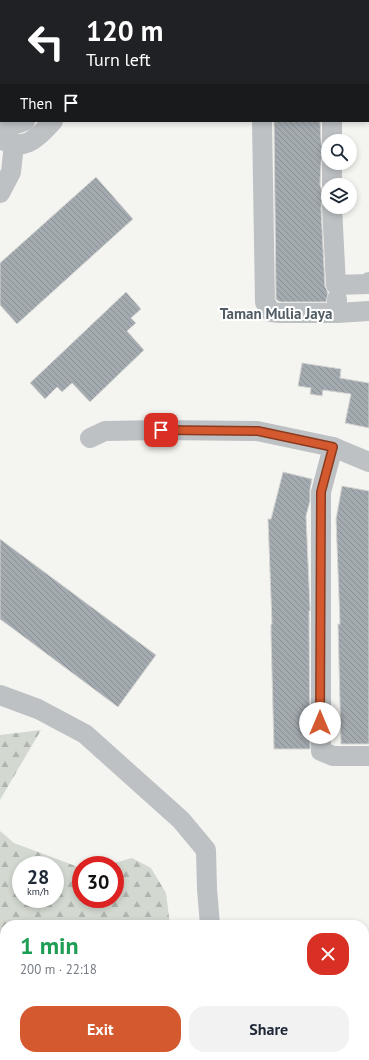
<!DOCTYPE html>
<meta charset="utf-8">
<style>
body{margin:0;font-family:"PT Sans",sans-serif;background:#f2f2f3;color:#1f2937;height:100vh;display:flex;flex-direction:column;font-size:15px;white-space:nowrap}
*{box-sizing:border-box;margin:0}
p{font-size:13px;color:#747a83}
.icon{flex:none;width:22px;height:22px;fill:none;stroke:currentColor;stroke-width:2;stroke-linecap:round;stroke-linejoin:round}
.map{position:relative;flex:1;overflow:hidden}
.panel{position:absolute;left:0px;top:920px;width:369px;height:140px;display:flex;flex-direction:column;background:#fff;border-radius:16px 16px 0 0;box-shadow:0 2px 6px #0003}
.panel>*{flex:none}
.top-card{position:absolute;left:0px;top:0px;width:369px;height:122px;box-shadow:0 2px 6px #0003;background:#202124;color:#fff;overflow:hidden}
.fabs{position:absolute;left:321px;top:134px;display:grid;gap:8px}
.fabs a{display:grid;place-items:center;width:36px;height:36px;border-radius:50%;background:#fff;box-shadow:0 2px 6px #0003;font-size:20px}
.speed{position:absolute;left:12px;top:856px;display:flex;gap:8px;font-size:20px;font-weight:700;text-align:center}
.speed>*{display:grid;place-content:center;width:52px;height:52px;border-radius:50%;background:#fff;box-shadow:0 2px 6px #0003;line-height:1}
.speed small{font-size:10px;font-weight:400}
.speed .limit{border:6px solid #d22;background:#fff;color:#111}
.pin{position:absolute;display:grid;place-items:center;width:34px;height:34px;color:#fff;margin:-17px;border-radius:8px;box-shadow:0 2px 6px #0006}
.me{position:absolute;width:44px;margin:-22px;rotate:0deg;stroke-linejoin:round;filter:drop-shadow(0 0 3px #0008)}
.turn{display:flex;align-items:center;gap:14px;height:84px;padding:0 20px;font-size:18px}
.turn .icon{width:52px;height:52px;stroke-width:2.5}
.turn b{display:block;font-size:28px;line-height:34px}
.then{display:flex;align-items:center;height:38px;padding:0 20px;background:#0003;gap:8px;font-size:15px}
.round{display:grid;place-items:center;flex:none;width:42px;height:42px;border-radius:16px;background:#f2f2f3}
.overview{display:flex;align-items:center;justify-content:space-between;height:68px;padding:0 20px}
h1{font-size:24px;font-weight:600;line-height:30px;color:#1e9e55}
.primary-button{display:flex;gap:8px;margin-top:auto;padding:8px 20px}
.primary-button a{flex:1;height:46px;border-radius:16px;background:#d5592f;color:#fff;font-size:16px;font-weight:600;line-height:46px;text-align:center}
.primary-button a+a{background:#f2f2f3;color:#1f2937}
.map>svg:first-child{display:block}
.forest{fill:url(#forest-firs);fill-rule:evenodd}
.building{fill:url(#building-back-hatch);stroke:#d5d5d3}
.lines{fill:none;stroke-linecap:round;stroke-linejoin:round}
.minor{stroke:#bdc1c4;stroke-width:20}
.route-casing{stroke:#8a3a1f;stroke-width:10}
.route{stroke:#d5592f;stroke-width:7}
.labels{text-anchor:middle;stroke-width:4;stroke-linejoin:round;paint-order:stroke}
.neighbourhood-label{font-size:15px;font-weight:bold;fill:#525d65;stroke:#fff}
</style>
<div class="map">
<svg width="369" height="1060" viewBox="0 0 369 1060">
<defs>
<pattern id="forest-firs" width="22" height="20" patternUnits="userSpaceOnUse"><rect width="22" height="20" fill="#d3d9d0"/><path d="M5 1l3.5 6h-7zM16 11l3.5 6h-7z" fill="#afb4ae"/></pattern>
<pattern id="building-back-hatch" width="6" height="6" patternUnits="userSpaceOnUse"><rect width="6" height="6" fill="#a4abb0"/><path d="M-1 5l2 2M0 0l6 6M5-1l2 2" fill="none" stroke="#899094"/></pattern>
</defs>
<rect width="100%" height="100%" fill="#f4f4f0"/>
<g class="forest">
<polygon points="0,0 102,0 101,1 1,1 1,105 0,105"/>
<polygon points="41,730 0,800 0,735"/>
<path d="M0,831L14,843L81,868V899H115V865H107L132,858L151,868L166,893L170,925H5V1055H97V1060H0ZM21,865H55V899H21Z"/>
</g>
<g class="building">
<polygon points="274,121 320,121 321,141 322,146 327,151 327,153 322,157 321,163 320,185 322,191 328,195 328,197 325,198 322,201 321,208 325,286 328,293 326,302 281,302 278,301 276,299"/>
<polygon points="96,177 133,219 17,324 0,305 0,263"/>
<polygon points="126,292 141,309 131,318 136,323 127,331 144,350 90,402 72,383 62,392 57,387 45,399 30,383"/>
<polygon points="302,363 341,369 340,378 369,383 369,428 345,423 351,394 323,390 322,396 310,394 311,388 298,386"/>
<polygon points="283,472 312,479 310,489 310,501 306,516 310,608 310,611 309,611 310,749 274,749 271,635 271,624 272,624 268,519 271,519"/>
<polygon points="342,486 369,491 369,744 341,744 338,624 340,624 336,519"/>
<polygon points="0,539 156,655 118,707 0,619"/>
</g>
<g class="lines">
<g class="minor">
<polyline points="317,0 321,1"/>
<polyline points="149,1 150,0"/>
<polyline points="180,1 182,0"/>
<polyline points="267,1 268,0"/>
<polyline points="368,23 369,23"/>
<polyline points="262,121 265,302 271,312 280,313 337,313"/>
<polyline points="332,121 332,141"/>
<polyline points="0,127 16,124 25,121"/>
<path d="M0,139C26,152 36,139 53,121"/>
<polyline points="332,163 332,185"/>
<polyline points="0,193 11,172 14,144"/>
<polyline points="332,207 336,285 367,284 369,282"/>
<polyline points="337,299 337,313 369,311"/>
<polyline points="90,438 105,431 161,430 257,431 333,447 369,462"/>
<polyline points="333,447 321,492 321,751 333,756 369,756"/>
<polyline points="0,695 38,709 85,734 181,820 206,850 207,889 210,925"/>
</g>
</g>
<g class="lines">
<defs>
<polyline id="route" points="161,430 258,431 333,447 321,492 320,723"/>
</defs>
<use href="#route" class="route-casing"/>
<use href="#route" class="route"/>
</g>
<g class="labels">
<g class="neighbourhood-label">
<text x="276" y="319">Taman Mulia Jaya</text>
</g>
</g>
</svg>
<div class="fabs">
<a><svg class="icon" aria-label="search" viewBox="0 0 24 24"><circle cx="10" cy="10" r="6"/><path d="M15 15l6 6"/></svg></a>
<a><svg class="icon" aria-label="layers" viewBox="0 0 24 24"><path d="M12 4l9 5-9 5-9-5zM3 14l9 5 9-5"/></svg></a>
</div>
<div class="speed"><div>28<small>km/h</small></div><div class="limit">30</div></div>
<div class="pin" style="left:161px;top:430px;background:#d93025"><svg class="icon" aria-label="arrive" viewBox="0 0 24 24"><path d="M6 21V4h12l-3 4 3 4H6"/></svg></div>
<svg class="me" style="left:320px;top:723px" viewBox="-20 -20 40 40"><circle r="19" fill="#fff"/><path d="M0-13L10 11 0 6-10 11z" fill="#d5592f"/></svg>
<div class="top-card">
<div class="turn"><svg class="icon" aria-label="left" viewBox="0 0 24 24"><path d="M17 20v-9H6M10 6l-5 5 5 5"/></svg><div><b>120 m</b>Turn left</div></div>
<div class="then">Then<svg class="icon" aria-label="arrive" viewBox="0 0 24 24"><path d="M6 21V4h12l-3 4 3 4H6"/></svg></div>
</div>
<section class="panel">
<div class="overview"><div><h1>1 min</h1><p>200 m · 22:18</p></div><a class="round" style="background:#d93025;color:#fff"><svg class="icon" aria-label="close" viewBox="0 0 24 24"><path d="M6 6l12 12M18 6L6 18"/></svg></a></div>
<div class="primary-button"><a>Exit</a><a>Share</a></div>
</section>
</div>
